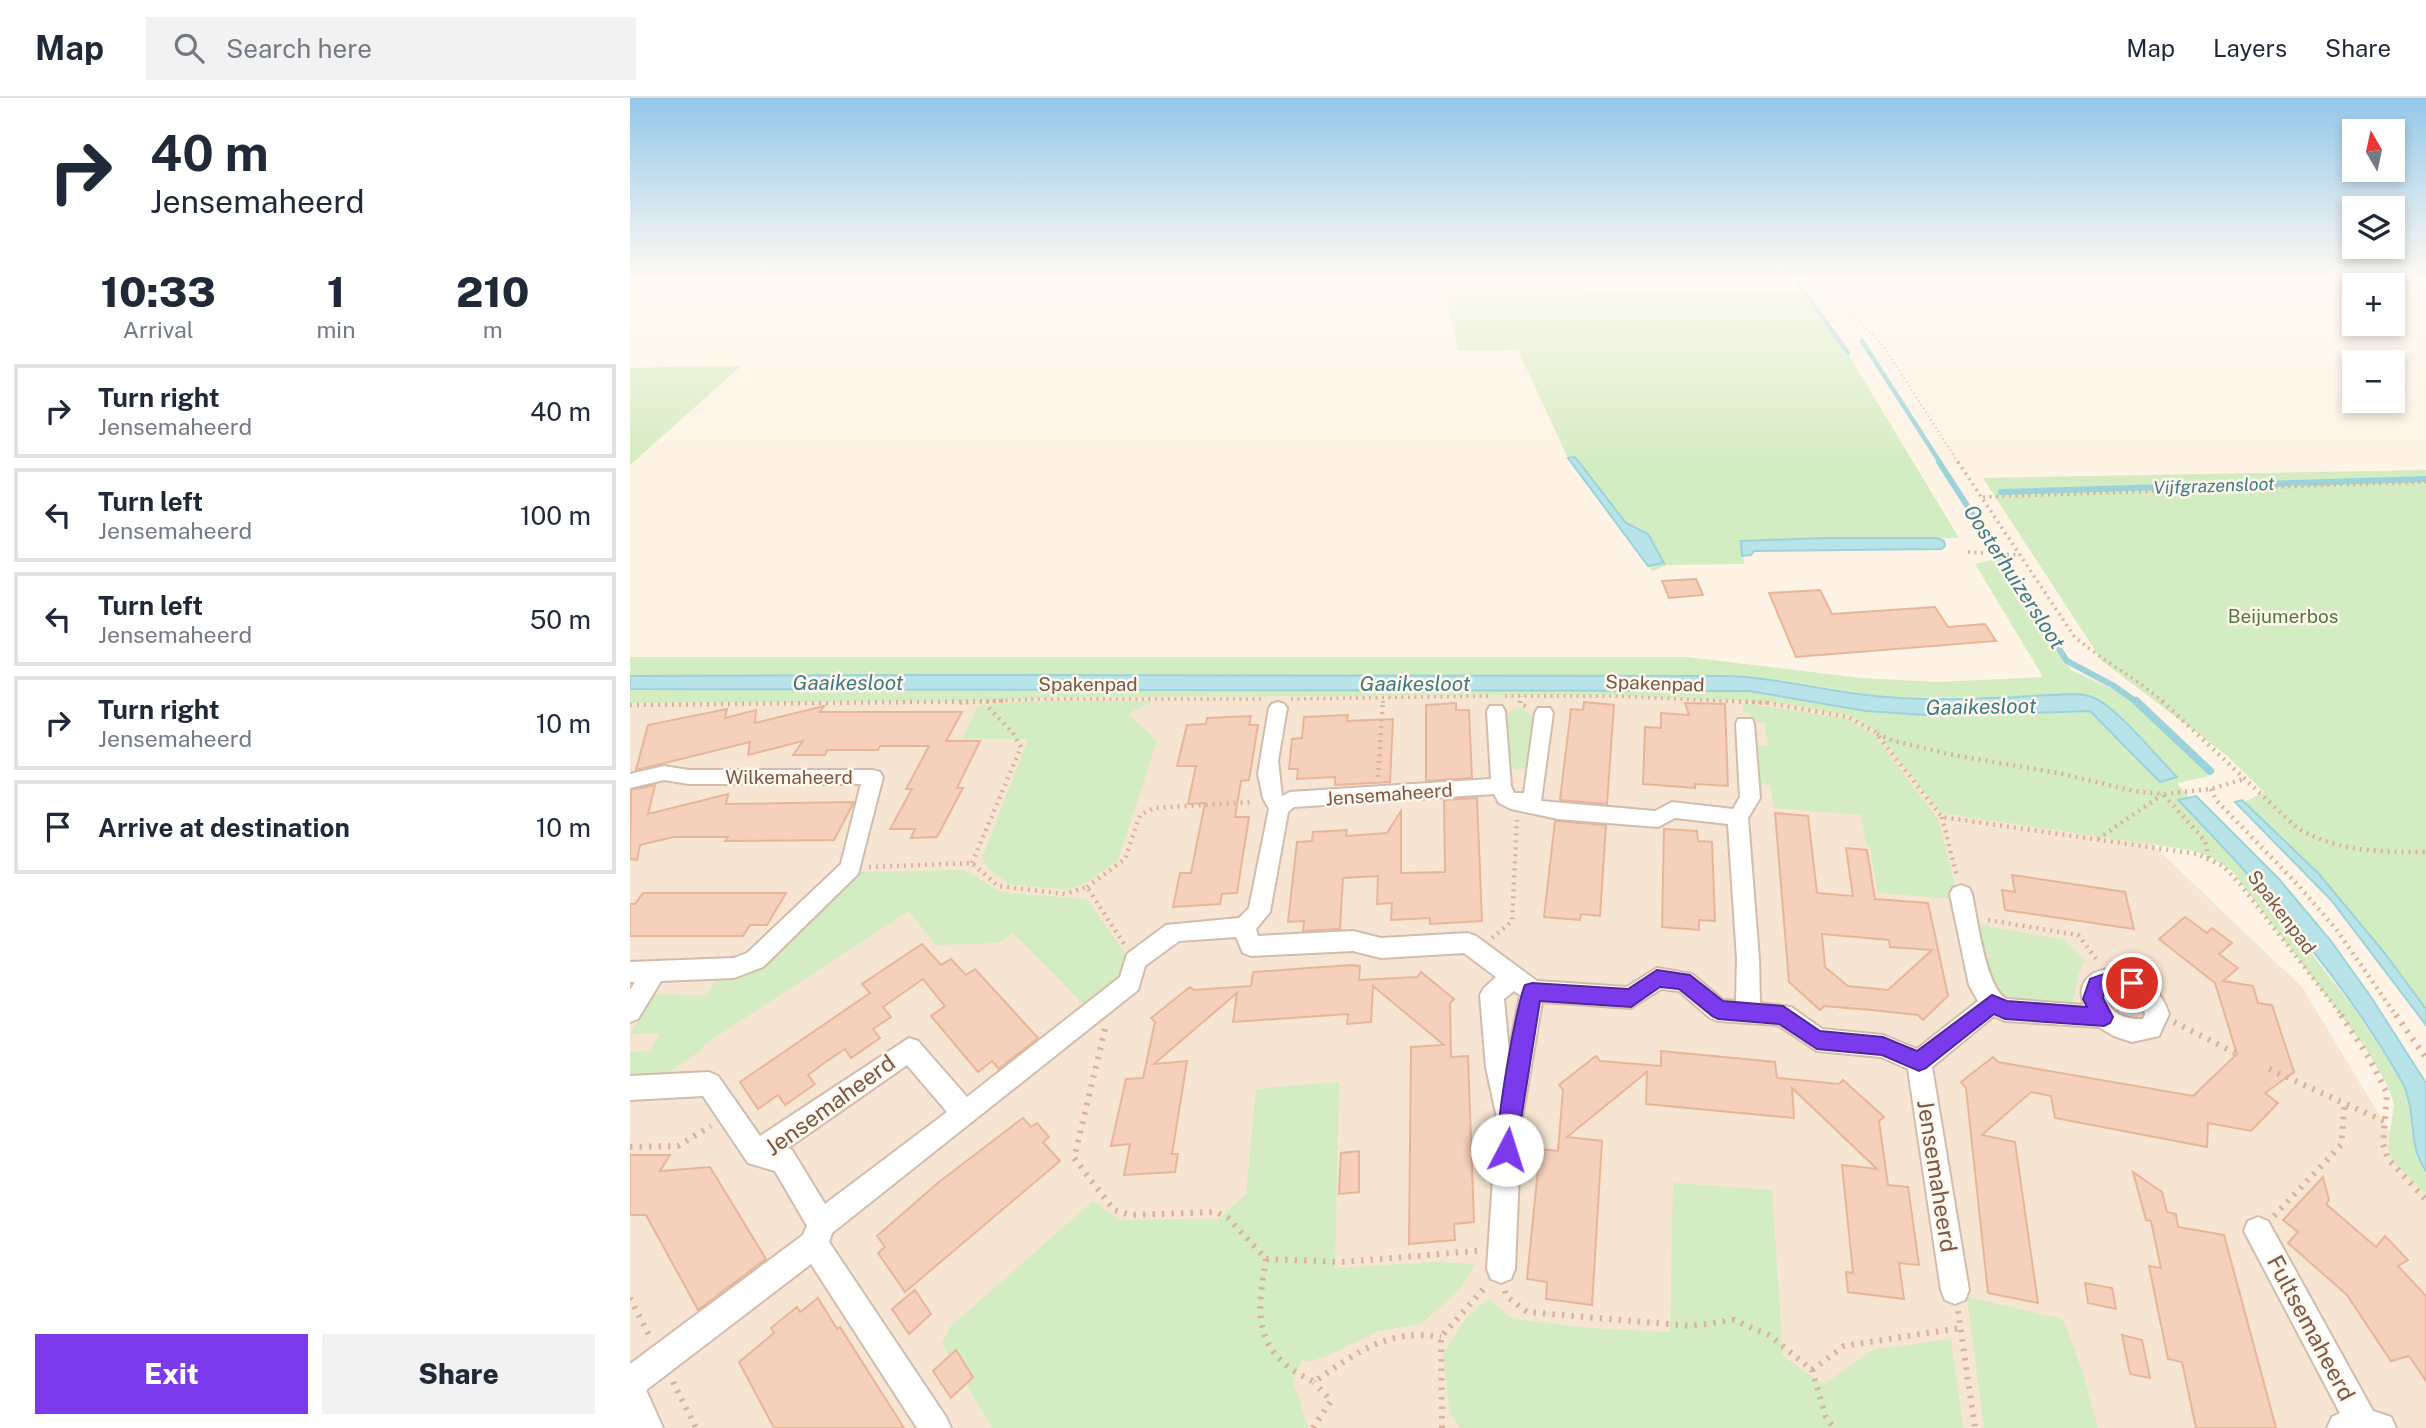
<!DOCTYPE html>
<meta charset="utf-8">
<style>
body{margin:0;font-family:"Public Sans",sans-serif;background:#f2f2f3;color:#1f2937;height:100vh;display:flex;flex-direction:column;font-size:26px;white-space:nowrap}
*{box-sizing:border-box;margin:0}
p{font-size:23px;color:#747a83}
.icon{flex:none;width:38px;height:38px;fill:none;stroke:currentColor;stroke-width:2;stroke-linecap:round;stroke-linejoin:round}
.map{position:relative;flex:1;overflow:hidden}
.drawer{display:flex;flex-direction:column;background:#fff;width:630px}
.drawer>*{flex:none}
.guide{background:#fff;color:#1f2937;overflow:hidden}
.needle{width:46px;rotate:351deg}
.tools{position:absolute;left:1712px;top:21px;display:grid;gap:14px}
.tools a{display:grid;place-items:center;width:63px;height:63px;border-radius:0px;background:#fff;box-shadow:0 4px 10px #0003;font-size:35px}
.pin{position:absolute;display:grid;place-items:center;width:60px;height:60px;color:#fff;margin:-30px;border:4px solid #fff;border-radius:50%;box-shadow:0 2px 7px #0007}
.me{position:absolute;width:77px;margin:-38px;rotate:5deg;stroke-linejoin:round;filter:drop-shadow(0 0 5px #0008)}
.turn{display:flex;align-items:center;gap:24px;height:147px;padding:0 35px;font-size:32px}
.turn .icon{width:91px;height:91px;stroke-width:2.5}
.turn b{display:block;font-size:49px;line-height:60px}
.eta{display:flex;justify-content:space-evenly;align-items:center;height:119px;text-align:center}
.eta b{font-size:42px;font-weight:800;line-height:49px}
.action{display:flex;gap:14px;margin-top:auto;padding:14px 35px}
.action a{flex:1;height:80px;border-radius:0px;background:#7c3aed;color:#fff;font-size:28px;font-weight:800;line-height:80px;text-align:center}
.action a+a{background:#f2f2f3;color:#1f2937}
ul{padding:0;list-style:none}
li{display:flex;align-items:center;gap:21px;height:94px;margin:0 14px 10px;padding:0 21px;border:4px solid #e0e1e3;border-radius:0px}
li div{flex:1}
li b{display:block;font-size:26px}
li em{font-style:normal}
header{display:flex;align-items:center;gap:42px;box-sizing:border-box;height:98px;padding:0 35px;background:#fff;border-bottom:2px solid #e0e1e3}
header strong{font-size:33px}
nav{display:flex;gap:38px;margin-inline-start:auto;font-size:24px}
.search{width:490px;height:63px;background:#f2f2f3;display:flex;align-items:center;gap:18px;box-sizing:border-box;padding:0 24px;border-radius:0px;color:#747a83;font-size:26px}
main{display:flex;flex:1;min-height:0}
.map>svg:first-child{display:block}
.residential{fill:#f6e5d2}
.green{fill:#d4ecc1}
.water{fill:#b7e3e9;stroke:#9cd3db;stroke-width:2}
.lines{fill:none;stroke-linecap:round;stroke-linejoin:round}
.stream-far2{stroke:#9cd3db;stroke-width:4.5}
.stream-far1{stroke:#9cd3db;stroke-width:6}
.stream{stroke:#9cd3db;stroke-width:8}
.building{fill:#f5d0ba;stroke:#e9b599;stroke-width:2;fill-rule:evenodd}
.street-casing{stroke:#d2bcac;stroke-width:4}
.secondary-casing{stroke:#d5bca9;stroke-width:4}
.path-far3{stroke:#dab39c;stroke-width:2.5;stroke-dasharray:1 3.5;stroke-linecap:butt}
.path-far2{stroke:#dab39c;stroke-width:3.5;stroke-dasharray:2 4.5;stroke-linecap:butt}
.path-far1{stroke:#dab39c;stroke-width:4.5;stroke-dasharray:2 5;stroke-linecap:butt}
.path{stroke:#dab39c;stroke-width:6;stroke-dasharray:2.5 7;stroke-linecap:butt}
.street{fill:#fff;fill-rule:evenodd}
.secondary{fill:#fff;fill-rule:evenodd}
.route{fill:#7c3aed;stroke:#51269a;stroke-width:2}
.labels{text-anchor:middle;stroke-width:5;stroke-linejoin:round;paint-order:stroke}
.far-water-label{font-size:18px;font-style:italic;fill:#3d7b86;stroke:#fff7ec}
.park-label{font-size:19px;fill:#4f793c;stroke:#fff7ec}
.street-label{font-size:19px;fill:#785847;stroke:#fff7ec}
.water-label{font-size:21px;font-style:italic;fill:#3d7b86;stroke:#fff7ec}
.near-street-label{font-size:23px;fill:#785847;stroke:#fff7ec}
</style>
<header>
<strong>Map</strong>
<div class="search"><svg class="icon" aria-label="search" viewBox="0 0 24 24"><circle cx="10" cy="10" r="6"/><path d="M15 15l6 6"/></svg>Search here</div>
<nav><a>Map</a><a>Layers</a><a>Share</a></nav>
</header>
<main>
<section class="drawer">
<div class="guide">
<div class="turn"><svg class="icon" aria-label="right" viewBox="0 0 24 24"><path d="M7 20v-9h11M14 6l5 5-5 5"/></svg><div><b>40 m</b>Jensemaheerd</div></div>
</div>
<div class="eta">
<div><b>10:33</b><p>Arrival</p></div>
<div><b>1</b><p>min</p></div>
<div><b>210</b><p>m</p></div>
</div>
<ul>
<li><svg class="icon" aria-label="right" viewBox="0 0 24 24"><path d="M7 20v-9h11M14 6l5 5-5 5"/></svg><div><b>Turn right</b><p>Jensemaheerd</p></div><em>40 m</em></li>
<li><svg class="icon" aria-label="left" viewBox="0 0 24 24"><path d="M17 20v-9H6M10 6l-5 5 5 5"/></svg><div><b>Turn left</b><p>Jensemaheerd</p></div><em>100 m</em></li>
<li><svg class="icon" aria-label="left" viewBox="0 0 24 24"><path d="M17 20v-9H6M10 6l-5 5 5 5"/></svg><div><b>Turn left</b><p>Jensemaheerd</p></div><em>50 m</em></li>
<li><svg class="icon" aria-label="right" viewBox="0 0 24 24"><path d="M7 20v-9h11M14 6l5 5-5 5"/></svg><div><b>Turn right</b><p>Jensemaheerd</p></div><em>10 m</em></li>
<li><svg class="icon" aria-label="arrive" viewBox="0 0 24 24"><path d="M6 21V4h12l-3 4 3 4H6"/></svg><div><b>Arrive at destination</b></div><em>10 m</em></li>
</ul>
<div class="action"><a>Exit</a><a>Share</a></div>
</section>
<div class="map">
<svg width="1796" height="1330" viewBox="0 0 1796 1330">
<rect width="100%" height="100%" fill="#fef3e4"/>
<polygon class="residential" points="1118,597 1413,642 1672,889 1796,1094 1796,1330 0,1330 0,599"/>
<g class="green">
<polygon points="1174,192 1220,259 1329,440 1112,443 1114,466 1038,467 1022,473 1018,468 1033,465 1018,436 996,425 945,359 938,360 888,252 828,253 817,199"/>
<polygon points="76,268 111,268 0,367 0,270"/>
<polygon points="1796,372 1796,911 1753,853 1689,776 1615,704 1634,694 1596,657 1472,563 1353,380"/>
<polygon points="1366,457 1441,572 1500,599 1579,678 1547,685 1560,700 1549,702 1626,784 1722,908 1771,981 1780,999 1781,1031 1788,1062 1796,1073 1796,1097 1762,1061 1758,1048 1764,1007 1758,988 1736,951 1602,773 1579,758 1560,752 1311,715 1245,632 1218,617 1144,604 981,597 427,599 352,603 0,605 0,591 1119,593 1236,613 1310,618 1460,613 1530,684 1546,680 1484,614 1362,600 1256,599 1150,582 1109,578 0,578 0,559 1057,559 1232,580 1308,584 1413,579 1345,466 1362,462"/>
<polygon points="397,603 523,603 498,616 527,643 488,762 460,783 438,792 379,786 360,772 352,760 398,641 332,641 348,608"/>
<polygon points="1113,605 1218,621 1245,638 1308,721 1328,798 1325,801 1248,795 1240,748 1236,747 1231,717 1144,710 1141,687 1126,686 1123,648 1138,648 1135,625 1121,623 1121,615 1113,614"/>
<polygon points="886,610 893,611 905,620 898,669 886,672 876,667 876,617"/>
<polygon points="334,772 371,794 457,801 499,861 493,883 458,911 383,835 368,845 306,847 279,813 75,946 70,953 29,981 0,981 0,954 20,953 30,935 0,936 23,896 76,897 86,882 115,879 225,774"/>
<polygon points="1347,826 1434,842 1455,862 1449,875 1443,903 1431,906 1372,897 1361,881"/>
<polygon points="709,984 705,1170 803,1164 845,1166 830,1191 792,1225 746,1234 697,1258 678,1264 673,1261 663,1282 678,1330 362,1330 336,1286 345,1278 327,1252 319,1259 312,1245 320,1229 463,1103 490,1122 589,1121 616,1096 626,991"/>
<polygon points="1043,1085 1142,1092 1153,1258 1194,1287 1242,1252 1321,1241 1333,1330 831,1330 820,1316 813,1255 835,1222 858,1201 883,1221 956,1230 1040,1234"/>
<polygon points="1337,1199 1433,1221 1452,1272 1468,1330 1354,1330"/>
</g>
<g class="water">
<polygon points="945,359 996,425 1018,436 1034,465 1018,468 938,360"/>
<polygon points="1195,440 1307,440 1314,443 1315,448 1311,451 1124,453 1121,457 1112,458 1111,443"/>
<path d="M292,577L1093,578C1149,579 1202,595 1257,599C1318,604 1379,599 1440,596C1447,596 1455,596 1462,599C1485,607 1528,660 1547,679L1530,684L1460,613L1310,618L1236,613L1119,593L0,591V578Z"/>
<path d="M1566,698L1649,781L1701,843L1741,899L1796,985V1073C1776,1045 1788,1012 1771,982C1712,879 1631,787 1548,702Z"/>
<polygon points="1612,702 1689,776 1753,853 1796,911 1796,927 1701,802 1605,704"/>
</g>
<g class="lines">
<g class="stream-far2">
<polyline points="1166,182 1218,255"/>
<polyline points="1232,243 1311,366"/>
</g>
<g class="stream-far1">
<polyline points="1309,364 1437,563 1484,588 1508,605"/>
<polyline points="1371,394 1796,381"/>
</g>
<polyline class="stream" points="1506,603 1580,673"/>
</g>
<g class="building">
<polygon points="1066,481 1073,497 1039,500 1032,483"/>
<polygon points="1190,492 1202,516 1305,509 1318,529 1355,526 1366,543 1166,559 1139,495"/>
<polygon points="954,604 984,607 977,706 930,702 941,611 953,612"/>
<polygon points="826,605 826,612 839,612 842,680 796,683 796,607"/>
<polygon points="1055,605 1095,606 1098,688 1065,686 1065,690 1013,686 1015,629 1031,630 1031,615 1059,617"/>
<polygon points="194,608 190,614 332,614 316,643 350,643 327,690 333,690 307,739 281,740 285,731 260,731 282,691 276,691 299,648 250,648 248,652 197,652 195,657 163,657 173,643 118,657 120,644 6,672 18,627 97,611 95,620 126,612 125,625"/>
<polygon points="718,617 717,623 763,621 760,684 705,687 705,679 667,681 668,671 659,671 662,641 672,640 674,619"/>
<polygon points="621,618 619,627 628,627 619,682 611,683 605,719 619,719 607,795 592,796 590,806 543,809 550,775 561,775 575,705 558,706 566,668 547,668 557,627 576,626 577,620"/>
<polygon points="25,687 18,716 98,696 96,706 224,704 204,742 95,743 98,739 43,739 10,747 7,762 0,761 1,692"/>
<polygon points="847,700 852,823 800,826 800,820 761,822 762,805 747,806 748,778 713,780 710,831 673,833 674,823 658,824 667,744 682,743 683,734 717,732 716,738 757,735 771,713 771,775 815,774 814,702"/>
<path d="M1145,715L1178,718L1187,795L1223,798L1216,750L1237,752L1245,801L1298,805L1318,898L1293,922L1288,917L1241,912L1194,908L1190,912L1159,884ZM1192,836L1259,842L1260,849L1302,852L1258,892L1218,888L1195,869Z"/>
<polygon points="925,723 976,727 970,818 951,816 950,822 914,819"/>
<polygon points="1034,731 1067,733 1068,743 1082,744 1085,823 1069,822 1069,832 1032,829"/>
<polygon points="1382,777 1495,794 1504,831 1375,812 1372,792 1385,794"/>
<polygon points="13,795 156,795 137,827 120,827 113,838 0,838 0,806 5,806"/>
<polygon points="1555,819 1577,835 1582,830 1602,845 1589,856 1608,870 1593,883 1623,888 1628,905 1642,907 1664,974 1635,995 1648,1005 1621,1033 1578,1025 1577,1049 1425,1020 1421,998 1401,994 1352,1037 1385,1044 1408,1205 1358,1195 1336,990 1331,984 1363,959 1368,964 1563,998 1607,956 1585,885 1529,841"/>
<polygon points="292,846 311,867 321,861 336,877 345,871 408,940 369,971 362,963 348,974 301,918 315,908 293,881 253,909 261,919 243,931 250,940 221,960 215,951 197,963 178,977 185,986 155,1007 148,997 128,1011 110,984 240,895 232,886"/>
<polygon points="721,867 730,868 729,882 787,879 791,874 824,901 820,905 821,959 838,958 844,1124 824,1126 825,1142 779,1146 781,949 814,947 743,888 741,924 717,926 718,916 603,924 607,895 524,966 557,963 542,1056 548,1056 545,1074 494,1077 500,1046 481,1048 496,981 513,980 525,924 521,920 560,889 564,892 621,888 623,874"/>
<polygon points="1031,953 1145,964 1147,980 1209,986 1213,982 1254,1019 1249,1023 1258,1087 1278,1089 1289,1167 1269,1165 1274,1201 1218,1194 1216,1174 1223,1175 1212,1067 1247,1071 1162,990 1164,1020 1016,1006 1017,974 937,1039 972,1043 962,1207 916,1201 917,1184 897,1181 910,1051 928,1053 933,992 929,987 966,958 970,963 1031,968"/>
<polygon points="393,1020 401,1029 407,1025 419,1039 413,1044 430,1063 275,1194 248,1155 255,1149 247,1138 309,1084"/>
<polygon points="729,1053 729,1094 709,1096 711,1055"/>
<polygon points="0,1057 40,1057 30,1073 80,1069 136,1161 68,1212 16,1117 0,1117"/>
<polygon points="1503,1074 1532,1094 1537,1114 1546,1116 1548,1129 1594,1137 1646,1330 1566,1330 1552,1264 1538,1261 1519,1168 1531,1170 1521,1123 1516,1122"/>
<polygon points="1693,1079 1699,1102 1696,1106 1746,1149 1755,1138 1778,1162 1768,1168 1796,1198 1796,1283 1779,1258 1761,1263 1717,1197 1658,1145 1668,1134 1653,1122"/>
<polygon points="1455,1185 1482,1190 1486,1211 1458,1205"/>
<polygon points="285,1192 301,1216 279,1236 262,1211"/>
<polygon points="188,1200 207,1231 210,1229 274,1330 144,1330 109,1264 144,1235 141,1230 167,1209 170,1214"/>
<polygon points="1492,1237 1512,1242 1520,1280 1500,1276"/>
<polygon points="326,1252 343,1279 321,1300 303,1273"/>
</g>
<g class="lines">
<defs>
<g id="street">
<path d="M648,604L654,606L657,610L648,663L652,698L660,694L861,681L857,613L860,608H872L875,613L881,688L884,695H894L905,615L908,610H920L923,615L911,703L1025,713L1042,704L1103,711L1110,699L1106,626L1108,621H1122L1124,626L1130,700L1118,720L1129,861L1130,905L1161,909L1192,931L1253,937L1287,951L1348,903L1339,887L1320,796L1323,790L1331,787L1339,790L1342,796C1347,819 1356,892 1377,901L1454,907C1437,861 1519,855 1539,916L1529,938L1502,944L1484,938L1469,929L1375,923L1364,918L1302,969L1339,1192L1335,1202L1325,1206L1315,1202L1311,1192L1278,971L1251,959L1187,953L1148,927L1088,923L1080,920L1049,893L1031,891L1001,910L912,904L891,1027L885,1171L881,1181L871,1185L861,1181L857,1171L867,1020L856,969L850,897L854,890L866,879L834,855L751,860L723,853L621,858L613,855L606,839L549,843L515,868L508,892L202,1135L199,1144L316,1319L321,1330H287L181,1166L11,1296L0,1300V1266L173,1137L177,1128L145,1073L118,1065L73,998L0,1002V978L79,974L88,978L130,1038L279,940L288,943L337,999L490,879L497,856L536,827L609,820L619,810L639,711L633,700L628,676L639,610L642,606ZM864,696L869,705L881,711L928,721L1028,729L1045,720L1098,726L1107,861L1106,903L1093,902L1062,876L1027,870L997,889L907,883L846,838L838,835L751,840L723,833L628,838L626,831L640,814L658,714L664,709ZM1482,890C1497,893 1510,901 1515,916L1513,921C1495,922 1478,915 1475,896ZM884,893L890,897L879,954L874,901ZM277,967L317,1014L195,1106L162,1052L158,1050Z"/>
<polygon points="34,668 59,672 243,672 250,674 253,679 228,776 133,869 104,880 31,883 8,921 0,924 0,892 5,884 0,884 0,864 104,860 117,855 211,766 231,686 59,686 34,682 0,690 0,676"/>
<polygon points="1628,1119 1638,1123 1743,1313 1761,1319 1766,1330 1697,1330 1702,1319 1710,1315 1614,1133 1618,1123"/>
</g>
<polygon id="secondary" points="0,1286 16,1292 33,1330 0,1330"/>
</defs>
<use href="#street" class="street-casing"/>
<use href="#secondary" class="secondary-casing"/>
<polyline class="path-far3" points="1196,182 1213,208 1253,247 1329,366"/>
<g class="path-far2">
<path d="M1328,364L1444,538C1473,564 1506,579 1534,605"/>
<polyline points="1353,399 1796,384"/>
<polyline points="1338,454 1388,457"/>
<polyline points="875,598 982,598 1139,605"/>
<polyline points="661,601 859,598"/>
<polyline points="330,605 405,601 632,601"/>
<polyline points="753,605 753,600"/>
<polyline points="890,605 891,598"/>
</g>
<g class="path-far1">
<polyline points="890,603 890,606 898,609"/>
<polyline points="1102,603 1138,605 1218,619 1245,634 1312,719 1567,756 1593,768 1610,786 1713,919"/>
<path d="M1532,603L1667,730C1708,754 1750,754 1796,754"/>
<polyline points="0,607 375,603"/>
<polyline points="1247,636 1264,643 1323,657 1428,675 1504,693 1533,696 1581,691 1614,681"/>
<polyline points="748,679 753,603"/>
<polyline points="1581,691 1586,702 1668,787 1706,831 1767,919"/>
<polyline points="1534,697 1575,743 1579,761"/>
<polyline points="1312,719 1327,779"/>
<polyline points="1468,741 1532,697"/>
<polyline points="342,765 391,649 383,635 355,606"/>
<polyline points="239,769 342,765 368,788 435,796 457,789 494,846"/>
<polyline points="457,789 495,761 510,717 524,710 623,704"/>
<polyline points="1358,822 1448,837 1468,863"/>
<polyline points="862,840 882,823 887,722"/>
</g>
<g class="path">
<polyline points="1711,917 1739,960 1757,995 1753,1046 1758,1061 1796,1102"/>
<polyline points="1766,917 1796,960"/>
<polyline points="1544,924 1605,955"/>
<polyline points="475,931 444,1060 484,1112 500,1117 586,1114 598,1120 636,1161 712,1164 848,1153"/>
<polyline points="1639,971 1758,1025"/>
<polyline points="0,1049 48,1048 81,1028"/>
<polyline points="1644,1118 1711,1047 1715,1006"/>
<path d="M636,1161C630,1200 621,1238 656,1267C664,1274 675,1279 684,1284C726,1255 757,1230 811,1239"/>
<polyline points="875,1193 876,1198 897,1214 1061,1228 1104,1222 1139,1237 1182,1272 1196,1319 1204,1330"/>
<polyline points="0,1200 20,1239"/>
<polyline points="1328,1213 1345,1330"/>
<polyline points="1182,1272 1214,1248 1330,1230"/>
<polyline points="43,1284 66,1330"/>
<polyline points="683,1330 701,1303 684,1284"/>
<polyline points="812,1330 811,1239 857,1187"/>
</g>
<use href="#street" class="street"/>
<use href="#secondary" class="secondary"/>
</g>
<linearGradient id="sky" x2="0" y2="1"><stop stop-color="#94c7e8"/><stop offset="0.49" stop-color="#fffaf3"/><stop offset="1" stop-color="#fffaf3" stop-opacity="0"/></linearGradient>
<rect width="1796" height="368" fill="url(#sky)"/>
<path class="route" d="M1027,872L1060,877L1093,903L1153,908L1190,933L1253,939L1287,953L1362,897L1377,903L1457,909L1453,901L1460,881C1479,873 1489,872 1509,879L1511,885L1509,891C1497,895 1487,887 1475,892L1473,900L1483,919L1480,925L1474,928L1375,921L1364,916L1296,970L1289,973L1252,957L1187,951L1149,926L1088,921L1082,918L1049,891L1030,889L1001,909L910,903L885,1059L877,1062L869,1059C862,1042 886,907 895,887L902,885L998,891Z"/>
<g class="labels">
<g class="far-water-label">
<text transform="translate(1584 388) rotate(-2)" y="6">Vijfgrazensloot</text>
</g>
<g class="park-label">
<text x="1653" y="525">Beijumerbos</text>
</g>
<g class="street-label">
<text transform="translate(1025 585) rotate(2)" y="7">Spakenpad</text>
<text x="458" y="593">Spakenpad</text>
<text x="159" y="686">Wilkemaheerd</text>
<text transform="translate(759 696) rotate(-4)" y="7">Jensemaheerd</text>
<text transform="translate(1652 814) rotate(53)" y="7">Spakenpad</text>
</g>
<g class="water-label">
<text transform="translate(1384 479) rotate(57)" y="7">Oosterhuizersloot</text>
<text x="218" y="592">Gaaikesloot</text>
<text x="785" y="593">Gaaikesloot</text>
<text transform="translate(1351 609) rotate(-1)" y="7">Gaaikesloot</text>
</g>
<g class="near-street-label">
<text transform="translate(200 1007) rotate(-36)" y="8">Jensemaheerd</text>
<text transform="translate(1307 1078) rotate(81)" y="8">Jensemaheerd</text>
<text transform="translate(1681 1230) rotate(62)" y="8">Fultsemaheerd</text>
</g>
</g>
</svg>
<div class="tools">
<a><svg class="needle" viewBox="-14 -14 28 28"><path d="M0-13l5 13h-10z" fill="#e53935"/><path d="M0 13l5-13h-10z" fill="#747a83"/></svg></a>
<a><svg class="icon" aria-label="layers" viewBox="0 0 24 24"><path d="M12 4l9 5-9 5-9-5zM3 14l9 5 9-5"/></svg></a>
<a>+</a>
<a>−</a>
</div>
<div class="pin" style="left:1502px;top:885px;background:#d93025"><svg class="icon" aria-label="arrive" viewBox="0 0 24 24"><path d="M6 21V4h12l-3 4 3 4H6"/></svg></div>
<svg class="me" style="left:877px;top:1052px" viewBox="-20 -20 40 40"><circle r="19" fill="#fff"/><path d="M0-13L10 11 0 6-10 11z" fill="#7c3aed"/></svg>
</div>
</main>
